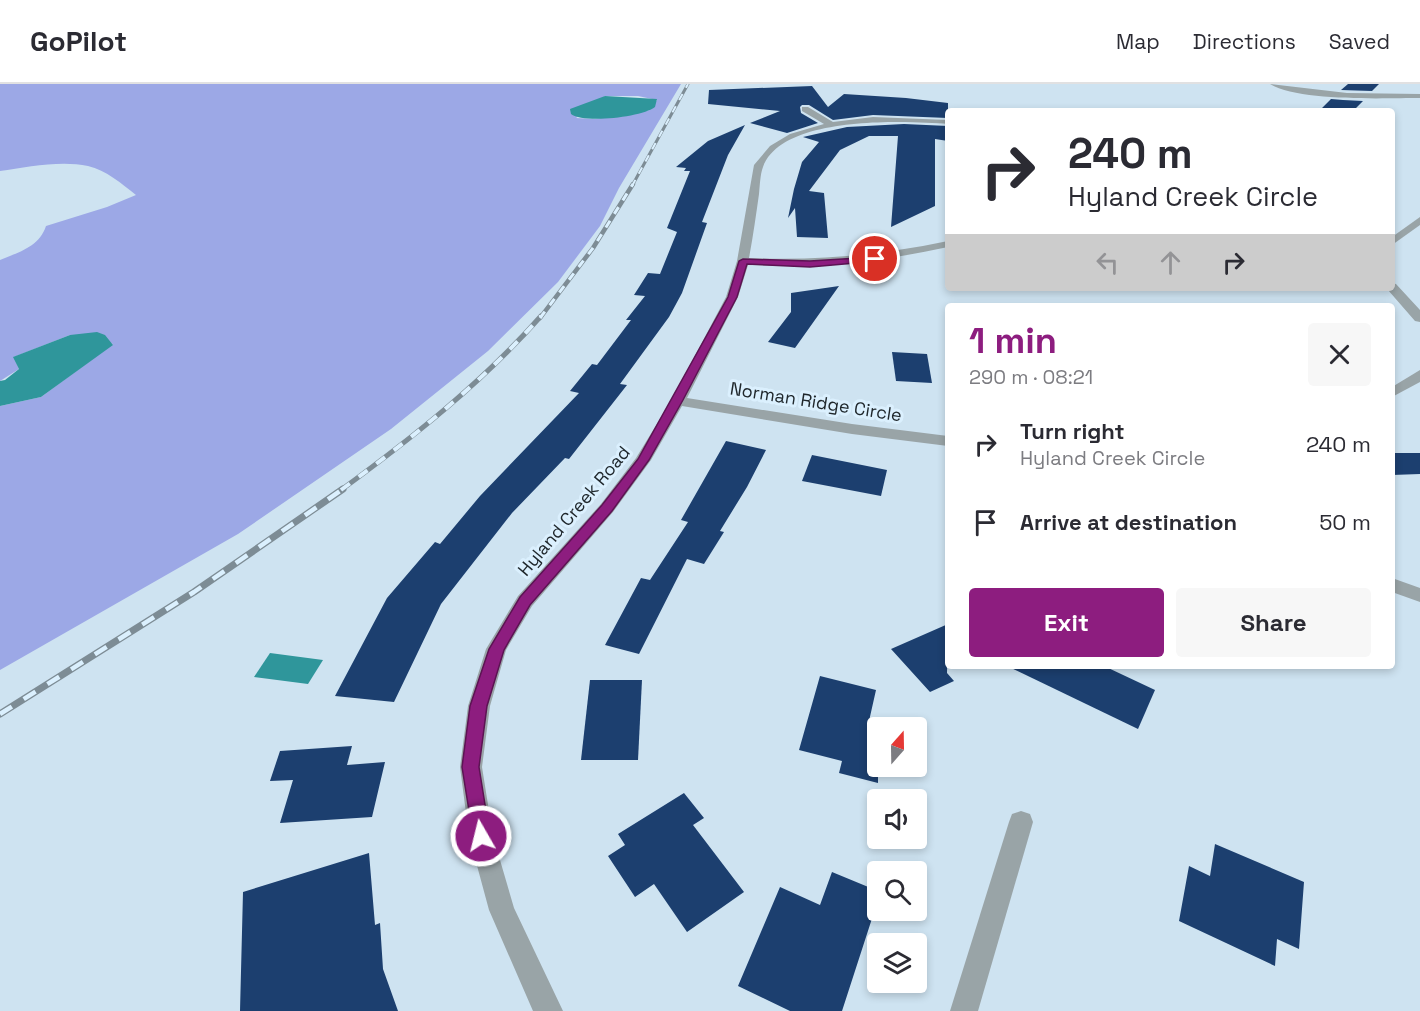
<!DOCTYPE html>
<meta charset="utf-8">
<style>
body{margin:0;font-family:"Space Grotesk",sans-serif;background:#f7f7f7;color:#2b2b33;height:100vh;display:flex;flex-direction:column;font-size:22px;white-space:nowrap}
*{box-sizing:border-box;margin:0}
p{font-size:20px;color:#7c7c81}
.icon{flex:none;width:33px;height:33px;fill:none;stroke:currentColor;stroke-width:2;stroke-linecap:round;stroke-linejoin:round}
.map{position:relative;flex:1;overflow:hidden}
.details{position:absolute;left:945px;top:219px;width:450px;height:366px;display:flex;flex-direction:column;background:#fff;border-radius:6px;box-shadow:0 3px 9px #0003}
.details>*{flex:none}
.hud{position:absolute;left:945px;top:24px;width:450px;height:183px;border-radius:6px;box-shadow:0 3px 9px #0003;background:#fff;color:#2b2b33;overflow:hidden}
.needle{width:39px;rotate:20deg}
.tools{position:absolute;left:867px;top:633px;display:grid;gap:12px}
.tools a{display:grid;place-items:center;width:60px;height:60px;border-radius:6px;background:#fff;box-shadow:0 3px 9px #0003;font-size:30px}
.pin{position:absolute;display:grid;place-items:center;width:51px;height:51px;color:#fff;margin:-26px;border:3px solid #fff;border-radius:50%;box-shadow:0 2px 6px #0007}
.me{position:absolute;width:66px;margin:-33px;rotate:352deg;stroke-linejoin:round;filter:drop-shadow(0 0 4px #0008)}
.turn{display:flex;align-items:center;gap:21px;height:126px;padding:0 24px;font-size:27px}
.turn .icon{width:78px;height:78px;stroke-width:2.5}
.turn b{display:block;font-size:42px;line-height:51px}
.lanes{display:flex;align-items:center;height:57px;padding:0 24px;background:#0003;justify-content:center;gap:30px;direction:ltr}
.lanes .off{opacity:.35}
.round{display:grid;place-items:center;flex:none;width:63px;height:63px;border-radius:6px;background:#f7f7f7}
.head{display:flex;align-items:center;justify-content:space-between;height:102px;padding:0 24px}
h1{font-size:36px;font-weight:700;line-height:45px;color:#8d1d7f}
.button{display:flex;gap:12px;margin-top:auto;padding:12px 24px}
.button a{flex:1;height:69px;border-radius:6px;background:#8d1d7f;color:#fff;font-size:24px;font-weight:700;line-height:69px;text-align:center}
.button a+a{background:#f7f7f7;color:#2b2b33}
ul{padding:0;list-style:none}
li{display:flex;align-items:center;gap:18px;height:78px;padding:0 24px}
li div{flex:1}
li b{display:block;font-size:22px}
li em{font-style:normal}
header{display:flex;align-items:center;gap:36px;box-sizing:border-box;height:84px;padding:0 30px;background:#fff;border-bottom:2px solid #e1e1e2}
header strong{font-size:28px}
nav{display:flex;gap:33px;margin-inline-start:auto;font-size:21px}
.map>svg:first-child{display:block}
.forest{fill:#9ca8e6;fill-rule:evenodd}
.water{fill:#2f969b}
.building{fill:#1c3f6f}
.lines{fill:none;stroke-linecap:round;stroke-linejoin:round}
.minor{fill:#99a4a7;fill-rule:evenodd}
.rail-far3-casing{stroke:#7d8c95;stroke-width:3}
.rail-far2-casing{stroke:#7d8c95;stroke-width:4.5}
.rail-far1-casing{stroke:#7d8c95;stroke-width:5}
.rail-casing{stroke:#7d8c95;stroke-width:7}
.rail-far3{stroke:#dbf0fe;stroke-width:2;stroke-dasharray:7;stroke-linecap:butt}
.rail-far2{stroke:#dbf0fe;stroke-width:3;stroke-dasharray:8;stroke-linecap:butt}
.rail-far1{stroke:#dbf0fe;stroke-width:4;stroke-dasharray:11;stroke-linecap:butt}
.rail{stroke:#dbf0fe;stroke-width:4.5;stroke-dasharray:14;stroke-linecap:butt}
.route{fill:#8d1d7f;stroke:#5c1353;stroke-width:1.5}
.labels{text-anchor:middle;stroke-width:6;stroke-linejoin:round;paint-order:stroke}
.street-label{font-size:18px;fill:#20282d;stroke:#dbf0fe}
</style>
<header>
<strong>GoPilot</strong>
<nav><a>Map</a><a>Directions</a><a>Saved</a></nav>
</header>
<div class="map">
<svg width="1420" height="927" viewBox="0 0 1420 927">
<rect width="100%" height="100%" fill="#cee3f1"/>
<path class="forest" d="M0,0H681L619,104L600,142L558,198L488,267L391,345L238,450L0,586V322L41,313L113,260L70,251L14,273L19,285L0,297V176C19,168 39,163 46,142L107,123L136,111C122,100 106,86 88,82C61,76 27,83 0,87ZM605,12H638L657,16L650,26L595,35L576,34Z"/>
<g class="water">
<path d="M605,12L657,15L655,23C642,33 584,40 571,30L570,25Z"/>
<polygon points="97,248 105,251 113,261 41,313 0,322 0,297 5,296 19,285 13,273 70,251"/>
<polygon points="270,569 323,576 308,600 254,593"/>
</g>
<g class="building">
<polygon points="1348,0 1379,0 1372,7 1341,6"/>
<polygon points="812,2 828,23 844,10 906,14 948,19 948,34 873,31 833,36 809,21 802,21 800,23 801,29 818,39 787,49 750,39 780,27 708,20 709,6"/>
<polygon points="1331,15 1343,16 1363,17 1353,27 1319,27"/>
<polygon points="904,40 948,42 948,57 935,55 935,122 891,143 898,52 869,52 840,66 809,107 824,109 828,154 797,153 795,124 788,134 794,105 802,78 819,58 803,53 847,43"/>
<polygon points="745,41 728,71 702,138 707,139 682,209 669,233 620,300 627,301 569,375 565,374 512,429 441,520 394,618 335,612 387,514 435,458 440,460 480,412 579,309 570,307 592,280 597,281 631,236 626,236 645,212 634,211 648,189 660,190 677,148 667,144 690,87 684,87 686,84 676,83 708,57"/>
<polygon points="839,202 795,264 768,258 791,228 791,209"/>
<polygon points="892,268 927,270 932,299 896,297"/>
<polygon points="726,357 766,366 747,403 720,447 724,448 704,480 687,475 639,570 605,561 641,494 650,496 688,438 681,436"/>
<polygon points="1392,369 1420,369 1420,390 1392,391"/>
<polygon points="812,371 887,386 881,412 802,397"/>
<polygon points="948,540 947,589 954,597 930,608 891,565"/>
<polygon points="1007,582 1104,582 1155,606 1138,645"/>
<polygon points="820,592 876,606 867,646 878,649 878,699 839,689 842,677 799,666"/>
<polygon points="590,596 642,596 638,676 581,676"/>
<polygon points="352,662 347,681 385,678 372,733 280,739 293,696 270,697 280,667"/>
<polygon points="684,709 704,734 693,741 744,808 687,848 654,800 635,813 608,772 625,761 618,750"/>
<polygon points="1215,760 1304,798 1299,865 1277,855 1275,882 1179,837 1189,782 1210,792"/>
<polygon points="369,769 375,841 380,839 383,885 398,927 240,927 243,808"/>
<polygon points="832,788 878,807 878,816 842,927 790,927 738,902 780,803 820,821"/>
</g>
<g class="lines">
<g class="minor">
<path d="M1270,0L1347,9L1420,10V14C1384,14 1300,18 1270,0Z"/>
<path d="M802,23H808L833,38L873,33L948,36V40C905,37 782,31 763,83C760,91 760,101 759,110C756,131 753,153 749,174C817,177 882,171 948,157V163C881,178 816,184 748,181L738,213L687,314L852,340L948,352V362L852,350L682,322L651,376L613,428L532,522L506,566L490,622L482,683L493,752L514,824L563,927H533L489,826L469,752L460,683L468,622L486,565L518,512L601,420L636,374L671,317L726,213L737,177L754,81L770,62L790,50L824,40L802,27Z"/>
<polygon points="1420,133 1420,141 1392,161 1392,153"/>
<polygon points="1392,199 1396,200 1420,226 1420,238 1415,237 1388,206 1387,204 1392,204"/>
<polygon points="1420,286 1420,298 1392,313 1392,303"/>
<polygon points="1392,494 1420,504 1420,518 1392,508"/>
<polygon points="1021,727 1030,730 1033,738 978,927 950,927 1009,738 1012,730"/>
</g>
<defs>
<polyline id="rail-far3" points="632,102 688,0"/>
<polyline id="rail-far2" points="540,234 593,164 633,100"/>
<path id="rail-far1" d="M341,406C412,354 482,299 541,232"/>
<polyline id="rail" points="0,630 194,508 343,405"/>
</defs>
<use href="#rail-far3" class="rail-far3-casing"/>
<use href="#rail-far2" class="rail-far2-casing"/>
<use href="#rail-far1" class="rail-far1-casing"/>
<use href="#rail" class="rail-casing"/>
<use href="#rail-far3" class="rail-far3"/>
<use href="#rail-far2" class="rail-far2"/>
<use href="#rail-far1" class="rail-far1"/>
<use href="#rail" class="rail"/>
</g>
<polygon class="route" points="875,173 878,174 878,177 810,183 747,180 737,213 683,316 649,376 612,427 530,521 504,566 487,622 479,683 490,752 487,758 481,760 474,758 462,683 470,622 489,565 520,513 602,421 638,375 728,213 739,177 743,175 810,177"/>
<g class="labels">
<g class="street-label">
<text transform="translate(816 318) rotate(9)" y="6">Norman Ridge Circle</text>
<text transform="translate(574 427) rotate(-50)" y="6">Hyland Creek Road</text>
</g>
</g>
</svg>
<div class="tools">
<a><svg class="needle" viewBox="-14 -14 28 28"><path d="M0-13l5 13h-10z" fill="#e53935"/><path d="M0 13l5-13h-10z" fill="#7c7c81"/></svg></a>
<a><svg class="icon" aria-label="sound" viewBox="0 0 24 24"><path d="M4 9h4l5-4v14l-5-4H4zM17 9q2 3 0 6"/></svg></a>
<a><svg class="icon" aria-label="search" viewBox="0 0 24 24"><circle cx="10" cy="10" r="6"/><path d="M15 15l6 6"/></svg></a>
<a><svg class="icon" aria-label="layers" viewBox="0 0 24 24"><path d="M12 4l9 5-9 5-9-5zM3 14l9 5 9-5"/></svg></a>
</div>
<div class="pin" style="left:875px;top:175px;background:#d93025"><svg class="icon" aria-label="arrive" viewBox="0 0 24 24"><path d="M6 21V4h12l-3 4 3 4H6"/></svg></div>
<svg class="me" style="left:481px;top:752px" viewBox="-20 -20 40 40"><circle r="17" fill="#8d1d7f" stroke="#fff" stroke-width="3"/><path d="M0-11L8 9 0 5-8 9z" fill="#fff"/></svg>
<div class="hud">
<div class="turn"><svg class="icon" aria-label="right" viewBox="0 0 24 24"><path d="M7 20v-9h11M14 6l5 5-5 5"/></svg><div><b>240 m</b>Hyland Creek Circle</div></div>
<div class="lanes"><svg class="icon off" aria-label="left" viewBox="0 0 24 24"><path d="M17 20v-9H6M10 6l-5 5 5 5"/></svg><svg class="icon off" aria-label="ahead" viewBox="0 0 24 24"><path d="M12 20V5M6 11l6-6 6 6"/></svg><svg class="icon" aria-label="right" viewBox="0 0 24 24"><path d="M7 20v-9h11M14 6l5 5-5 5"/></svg></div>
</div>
<section class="details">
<div class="head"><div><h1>1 min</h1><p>290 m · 08:21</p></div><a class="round"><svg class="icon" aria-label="close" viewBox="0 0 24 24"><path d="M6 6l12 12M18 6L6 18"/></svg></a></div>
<ul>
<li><svg class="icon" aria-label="right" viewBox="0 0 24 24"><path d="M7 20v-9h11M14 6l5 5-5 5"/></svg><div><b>Turn right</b><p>Hyland Creek Circle</p></div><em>240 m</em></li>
<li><svg class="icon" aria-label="arrive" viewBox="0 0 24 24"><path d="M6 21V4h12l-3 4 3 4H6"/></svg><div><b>Arrive at destination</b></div><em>50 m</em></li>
</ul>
<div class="button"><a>Exit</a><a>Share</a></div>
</section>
</div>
